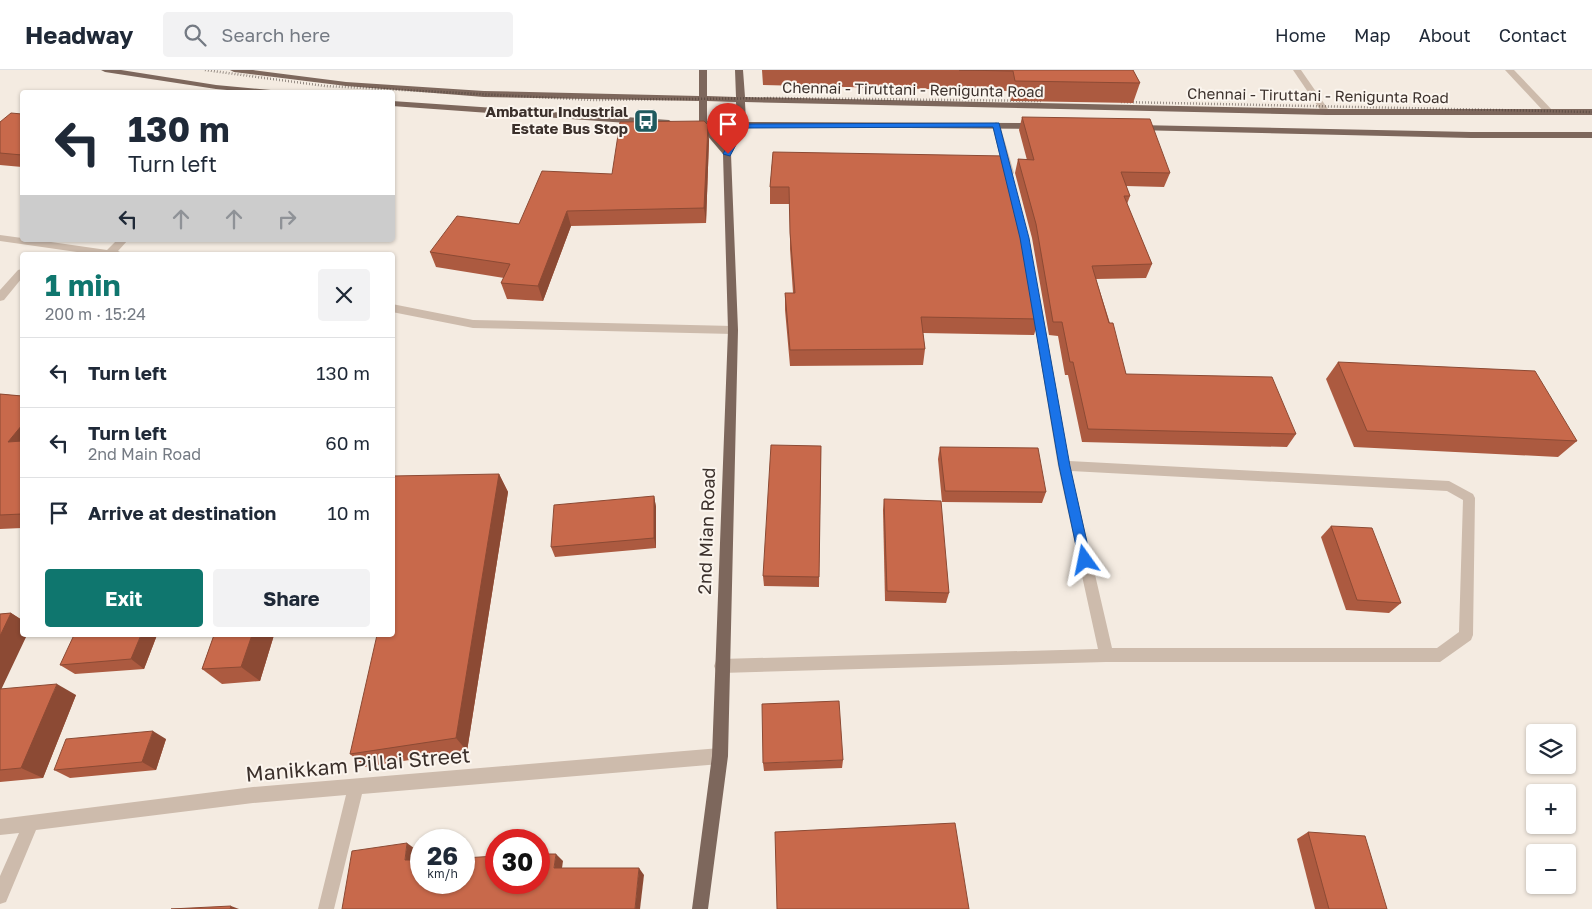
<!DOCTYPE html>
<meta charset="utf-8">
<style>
body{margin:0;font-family:"Golos Text",sans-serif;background:#f2f2f3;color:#1f2937;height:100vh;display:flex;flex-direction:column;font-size:19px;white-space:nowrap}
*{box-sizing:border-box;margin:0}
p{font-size:16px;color:#747a83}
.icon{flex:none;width:28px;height:28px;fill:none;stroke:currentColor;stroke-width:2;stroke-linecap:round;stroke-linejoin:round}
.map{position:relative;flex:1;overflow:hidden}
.panel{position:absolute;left:20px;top:182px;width:375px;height:385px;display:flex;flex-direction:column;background:#fff;border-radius:5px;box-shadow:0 1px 4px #0004}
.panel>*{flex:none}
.banner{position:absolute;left:20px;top:20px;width:375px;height:152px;border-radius:5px;box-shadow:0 1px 4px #0004;background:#fff;color:#1f2937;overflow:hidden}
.buttons{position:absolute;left:1526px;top:654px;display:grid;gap:10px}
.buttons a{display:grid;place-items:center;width:50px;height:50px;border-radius:5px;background:#fff;box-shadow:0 1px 4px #0004;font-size:25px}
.speed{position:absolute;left:410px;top:759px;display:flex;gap:10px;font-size:25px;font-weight:700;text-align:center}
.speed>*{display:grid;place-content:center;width:65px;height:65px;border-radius:50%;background:#fff;box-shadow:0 1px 4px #0004;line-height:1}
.speed small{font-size:12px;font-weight:400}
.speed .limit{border:8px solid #d22;background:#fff;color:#111}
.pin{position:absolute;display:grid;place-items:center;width:42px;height:42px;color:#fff;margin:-51px -21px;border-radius:50% 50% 50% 0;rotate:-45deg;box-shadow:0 0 5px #0007}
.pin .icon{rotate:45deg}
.me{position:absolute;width:55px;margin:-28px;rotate:348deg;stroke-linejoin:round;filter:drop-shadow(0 0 4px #0008)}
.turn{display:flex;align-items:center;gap:18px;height:105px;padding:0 25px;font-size:22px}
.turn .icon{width:65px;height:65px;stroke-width:2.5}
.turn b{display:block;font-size:35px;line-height:42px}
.lanes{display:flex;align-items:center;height:48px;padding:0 25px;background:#0003;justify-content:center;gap:25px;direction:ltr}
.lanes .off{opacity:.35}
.round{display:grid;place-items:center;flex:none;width:52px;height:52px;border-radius:5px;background:#f2f2f3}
.overview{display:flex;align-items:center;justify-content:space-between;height:85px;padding:0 25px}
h1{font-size:30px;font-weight:700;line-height:38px;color:#0f766e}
.primary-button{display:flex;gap:10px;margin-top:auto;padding:10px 25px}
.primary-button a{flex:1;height:58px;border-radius:5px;background:#0f766e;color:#fff;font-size:20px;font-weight:700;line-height:58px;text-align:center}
.primary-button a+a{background:#f2f2f3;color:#1f2937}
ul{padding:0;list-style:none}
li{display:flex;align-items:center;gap:15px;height:70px;padding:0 25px;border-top:1px solid #e0e1e3}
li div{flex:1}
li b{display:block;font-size:19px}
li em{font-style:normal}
header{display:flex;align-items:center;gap:30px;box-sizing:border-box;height:70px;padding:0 25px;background:#fff;border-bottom:1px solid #e0e1e3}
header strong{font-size:24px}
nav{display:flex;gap:28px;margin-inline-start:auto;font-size:18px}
.search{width:350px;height:45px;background:#f2f2f3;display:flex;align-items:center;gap:12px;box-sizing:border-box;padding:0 18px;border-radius:5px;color:#747a83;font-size:19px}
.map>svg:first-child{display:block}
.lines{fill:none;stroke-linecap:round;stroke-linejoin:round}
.minor{fill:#cdbbac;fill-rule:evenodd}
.major{fill:#7d675c;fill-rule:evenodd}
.rail{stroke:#3b302b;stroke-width:2.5;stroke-dasharray:0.5 2.5;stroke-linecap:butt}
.wall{fill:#ac5a40}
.shaded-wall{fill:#8c4a34}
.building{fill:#c8694b;stroke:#8c4a34}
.route{fill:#1a73e8;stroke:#114b97}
.labels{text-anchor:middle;stroke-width:4;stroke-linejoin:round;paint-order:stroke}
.far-street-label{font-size:15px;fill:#3b302b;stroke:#fbf5ee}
.far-poi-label{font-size:15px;font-weight:bold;fill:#3b302b;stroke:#fbf5ee;text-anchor:end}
.street-label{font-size:18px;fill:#3b302b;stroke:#fbf5ee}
.near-street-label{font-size:21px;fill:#3b302b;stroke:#fbf5ee}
</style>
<header>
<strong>Headway</strong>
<div class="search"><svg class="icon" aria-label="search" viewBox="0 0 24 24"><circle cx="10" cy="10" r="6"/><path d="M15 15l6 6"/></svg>Search here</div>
<nav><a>Home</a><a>Map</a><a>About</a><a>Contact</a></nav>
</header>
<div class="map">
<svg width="1592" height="839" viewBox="0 0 1592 839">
<rect width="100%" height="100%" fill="#f4ebe1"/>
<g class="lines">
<g class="minor">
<polygon points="1293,0 1301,0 1330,42 1329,44 1323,44"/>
<polygon points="1505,0 1514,0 1553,41 1553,45 1547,45"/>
<polygon points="996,52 1000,55 1014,103 1012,105 1006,105 1004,103 992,55"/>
<polygon points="0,165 22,168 22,170 37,170 107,180 117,170 128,170 118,181 126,185 98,185 0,171"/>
<polygon points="22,199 22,208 4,230 0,231 0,220 18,200"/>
<path d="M1036,229L1041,233L1069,391L1449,411L1473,424L1475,428L1473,565L1471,570L1440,592H1106L721,603L716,601L714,596L716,591L721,589L1098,579L1058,396L1031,233ZM1071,401L1447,421L1463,430L1459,562L1437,578H1112Z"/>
<polygon points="392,234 473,250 733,256 738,260 733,264 473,258 392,242"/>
<polygon points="720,678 725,681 728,686 725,691 720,694 362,724 334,839 318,839 346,725 253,733 36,760 6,832 0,834 0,806 19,763 0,765 0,749 253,717"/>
</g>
<g class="major">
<polygon points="101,0 121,0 216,15 271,20 275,22 249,22 216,19 105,2"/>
<path d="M230,0H253L346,12L484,21L699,26V0H707V26L736,27L735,0H743L745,27L1326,39H1592V45H1326L745,32L746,52L1037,53L1041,56L1037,59L746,57L731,84L738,260L728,686L708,839H692L712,686L728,260L723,84L700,57H692L688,54L699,51V31L484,27L346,16L234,2ZM707,31L736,32L737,52L707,51ZM709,57H737L726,77Z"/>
<polygon points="392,31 669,50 673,53 669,56 392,36"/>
<polygon points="1137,55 1471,62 1592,62 1592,68 1471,68 1134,60 1134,56"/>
</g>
<g class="rail">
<polyline points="205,0 325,16 593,30 778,28 1041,31"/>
<polyline points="1121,32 1592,42"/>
</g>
</g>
<g class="wall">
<polygon points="762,0 1133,0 1140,13 1133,33 1011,31 1009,21 763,15"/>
<polygon points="22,44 22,97 0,95 0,52"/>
<polygon points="1022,47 1170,103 1164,117 1126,116 1130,126 1127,134 1152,194 1146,208 1096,209 1126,304 1296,364 1287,377 1082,372 1068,305 1065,305 1058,266 1049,265 1032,168 1015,103 1018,89 1027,90 1019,60"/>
<polygon points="709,70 706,153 571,156 543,231 507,229 501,213 504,208 436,197 430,182 519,154 612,104"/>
<polygon points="773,82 1039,249 1034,265 923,263 925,279 923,295 790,296 785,240 785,223 793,223 790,179 790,134 770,134 770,117"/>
<polygon points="1338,292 1577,371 1558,387 1354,377 1326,309"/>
<polygon points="0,324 22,326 22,458 0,459"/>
<polygon points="821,376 819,517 764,516 763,506"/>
<polygon points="940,377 1046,422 1042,433 942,432 938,389"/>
<polygon points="499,404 508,422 467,681 365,697 350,684"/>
<polygon points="654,426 656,437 656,478 555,487 551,477"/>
<polygon points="884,429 949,523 946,533 885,531 883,440"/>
<polygon points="1331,456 1401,533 1389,543 1346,540 1321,467"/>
<polygon points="11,543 22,550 22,565 1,619 76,625 43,708 0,712 0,544"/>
<polygon points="157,565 144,599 75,604 60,595"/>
<polygon points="214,565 274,565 260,611 222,614 202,599"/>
<polygon points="166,669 156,700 70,708 54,700"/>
<polygon points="843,690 842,698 764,701 763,693"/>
<polygon points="1308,762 1387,839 1315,839 1297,769"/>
</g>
<g class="shaded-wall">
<polygon points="708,55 709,70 706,153 704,138"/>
<polygon points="567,141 571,156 543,231 538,216"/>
<polygon points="22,355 22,384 8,372"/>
<polygon points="499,404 508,422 467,681 456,668"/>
<polygon points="654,426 656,437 656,478 654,468"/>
<polygon points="11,543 22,550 22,565 27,565 0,622 0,566"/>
<polygon points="141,565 157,565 144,599 131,589"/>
<polygon points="252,565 274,565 260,611 241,597"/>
<polygon points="57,614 76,625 43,708 21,698"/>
<polygon points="153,661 166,669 156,700 142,692"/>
<polygon points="407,773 418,781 416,797 405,790"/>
<polygon points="556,784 563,791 561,805 554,798"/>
<polygon points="639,798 644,805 640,839 635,839"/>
<polygon points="231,836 239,839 230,839"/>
</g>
<g class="building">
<polygon points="959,0 1133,0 1140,13 1015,11 1013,1"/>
<polygon points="11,43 22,44 22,85 0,83 0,52"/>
<polygon points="1022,47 1150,49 1170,103 1121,102 1130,126 1124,126 1152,194 1092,196 1109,253 1113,253 1126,304 1272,307 1296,364 1088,359 1073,292 1070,292 1062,252 1053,252 1036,154 1018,89 1034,90"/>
<polygon points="704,51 708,55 704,138 567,141 538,216 501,213 510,194 430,182 457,146 519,154 542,101 612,104 620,52"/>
<polygon points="773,82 1006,86 1022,152 1039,249 921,247 925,279 790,280 785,223 795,223 790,163 789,117 770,117"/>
<polygon points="1338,292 1535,301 1577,371 1367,361"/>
<polygon points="0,324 22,326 22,355 8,372 22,371 22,444 0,445"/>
<polygon points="771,375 821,376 819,507 763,506"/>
<polygon points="940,377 1038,378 1046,422 945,421"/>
<polygon points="499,404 456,668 350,684 377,565 392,565 392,406"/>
<polygon points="654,426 654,468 551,477 554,435"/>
<polygon points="884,429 941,431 949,523 887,521"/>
<polygon points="1331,456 1372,458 1401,533 1357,530"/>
<polygon points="11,543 0,566 0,544"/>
<polygon points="74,565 141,565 131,589 60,595"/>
<polygon points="214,565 252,565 241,597 202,599"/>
<polygon points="57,614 21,698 0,700 0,619"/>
<polygon points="839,631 843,690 763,693 762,634"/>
<polygon points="153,661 142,692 54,700 66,669"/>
<polygon points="955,753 969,839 777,839 775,762"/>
<polygon points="1308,762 1365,766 1387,839 1329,839"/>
<polygon points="407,773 405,790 421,790 421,812 464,812 464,788 496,786 496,812 539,812 539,784 556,784 554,798 639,798 635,839 342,839 352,781"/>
<polygon points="231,836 230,839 171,839"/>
</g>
<polygon class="route" points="999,53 1029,168 1070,396 1091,490 1085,496 1079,490 1059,396 1020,168 993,57 745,58 730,86 723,84 738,56 742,54"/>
<defs>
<symbol id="bus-square" viewBox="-11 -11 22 22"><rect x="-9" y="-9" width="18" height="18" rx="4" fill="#1f5a5e" stroke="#fbf5ee"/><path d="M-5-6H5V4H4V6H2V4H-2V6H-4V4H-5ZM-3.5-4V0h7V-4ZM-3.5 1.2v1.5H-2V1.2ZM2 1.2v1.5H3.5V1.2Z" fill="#fff"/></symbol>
</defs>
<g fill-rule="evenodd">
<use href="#bus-square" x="632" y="37" width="28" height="28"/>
</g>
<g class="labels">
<g class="far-street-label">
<text transform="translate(913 20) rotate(1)" y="5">Chennai - Tiruttani - Renigunta Road</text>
<text transform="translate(1318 26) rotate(1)" y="5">Chennai - Tiruttani - Renigunta Road</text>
</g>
<g class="far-poi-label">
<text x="628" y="47">Ambattur Industrial<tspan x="628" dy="17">Estate Bus Stop</tspan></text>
</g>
<g class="street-label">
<text transform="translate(707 461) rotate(-88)" y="6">2nd Mian Road</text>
</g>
<g class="near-street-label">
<text transform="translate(358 695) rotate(-5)" y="7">Manikkam Pillai Street</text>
</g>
</g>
</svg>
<div class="buttons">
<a><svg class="icon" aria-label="layers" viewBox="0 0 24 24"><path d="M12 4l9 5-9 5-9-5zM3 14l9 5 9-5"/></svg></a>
<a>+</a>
<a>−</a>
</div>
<div class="speed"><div>26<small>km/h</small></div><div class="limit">30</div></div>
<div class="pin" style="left:728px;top:84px;background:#d93025"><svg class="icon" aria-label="arrive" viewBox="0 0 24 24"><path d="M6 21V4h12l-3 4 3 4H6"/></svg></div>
<svg class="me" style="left:1085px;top:490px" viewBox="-20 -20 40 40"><path d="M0-17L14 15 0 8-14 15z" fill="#1a73e8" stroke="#fff" stroke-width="4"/></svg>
<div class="banner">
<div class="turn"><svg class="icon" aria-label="left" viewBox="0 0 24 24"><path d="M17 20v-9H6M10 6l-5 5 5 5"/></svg><div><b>130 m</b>Turn left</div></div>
<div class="lanes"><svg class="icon" aria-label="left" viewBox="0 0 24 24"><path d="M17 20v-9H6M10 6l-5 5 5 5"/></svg><svg class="icon off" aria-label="ahead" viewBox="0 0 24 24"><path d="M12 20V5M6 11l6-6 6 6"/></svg><svg class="icon off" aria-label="ahead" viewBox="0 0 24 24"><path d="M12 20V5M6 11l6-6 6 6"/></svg><svg class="icon off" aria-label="right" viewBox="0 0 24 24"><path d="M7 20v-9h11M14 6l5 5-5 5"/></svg></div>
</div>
<section class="panel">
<div class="overview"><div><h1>1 min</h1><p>200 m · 15:24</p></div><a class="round"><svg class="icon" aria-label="close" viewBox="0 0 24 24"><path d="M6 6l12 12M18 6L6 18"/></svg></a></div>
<ul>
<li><svg class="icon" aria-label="left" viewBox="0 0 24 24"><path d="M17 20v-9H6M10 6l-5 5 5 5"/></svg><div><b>Turn left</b></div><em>130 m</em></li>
<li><svg class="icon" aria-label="left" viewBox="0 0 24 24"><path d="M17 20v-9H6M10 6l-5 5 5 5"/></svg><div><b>Turn left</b><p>2nd Main Road</p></div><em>60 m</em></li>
<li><svg class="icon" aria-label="arrive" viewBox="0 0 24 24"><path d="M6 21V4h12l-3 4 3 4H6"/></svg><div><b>Arrive at destination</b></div><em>10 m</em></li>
</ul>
<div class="primary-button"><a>Exit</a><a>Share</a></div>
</section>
</div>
